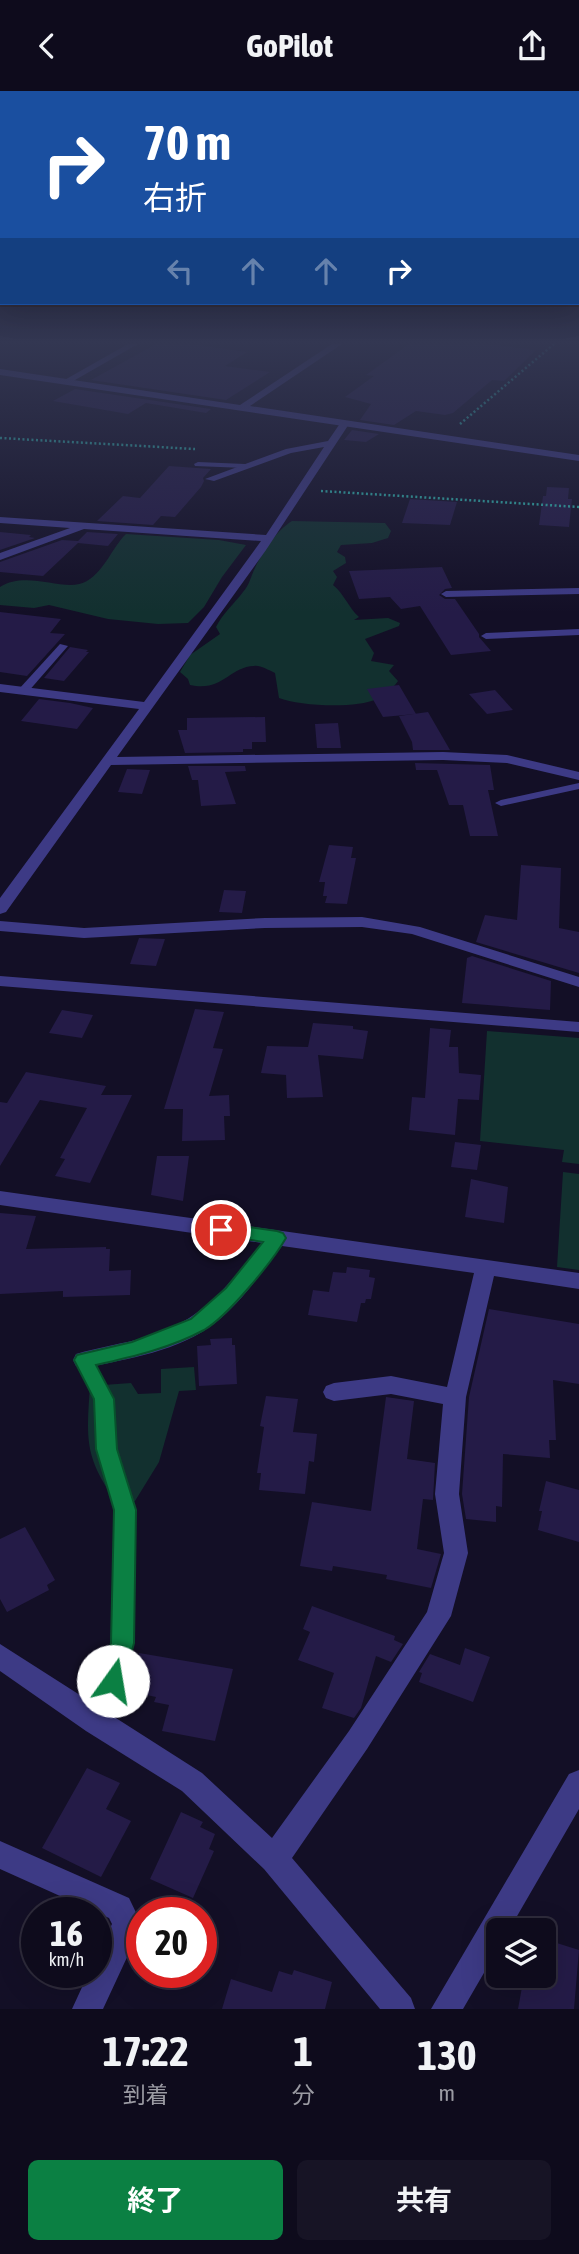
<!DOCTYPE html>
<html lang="ja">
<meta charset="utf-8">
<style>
body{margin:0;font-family:"Asap Condensed","Noto Sans JP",sans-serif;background:#171425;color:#f1f3f6;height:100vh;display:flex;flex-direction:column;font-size:26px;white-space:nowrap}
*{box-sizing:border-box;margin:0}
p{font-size:23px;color:#9b9ba3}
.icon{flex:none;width:38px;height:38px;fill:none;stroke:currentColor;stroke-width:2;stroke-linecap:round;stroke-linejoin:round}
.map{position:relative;height:1918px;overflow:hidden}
.side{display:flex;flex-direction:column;background:#0e0b1c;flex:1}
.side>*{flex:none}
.banner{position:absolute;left:0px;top:0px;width:579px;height:214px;box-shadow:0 7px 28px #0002,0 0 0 2px #2e2b3b;background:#1a4fa0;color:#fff;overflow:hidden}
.tools{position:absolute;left:486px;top:1827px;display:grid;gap:14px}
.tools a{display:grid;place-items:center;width:70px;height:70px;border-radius:10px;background:#0e0b1c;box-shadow:0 7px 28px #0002,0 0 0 2px #2e2b3b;font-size:35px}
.speed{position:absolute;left:21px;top:1806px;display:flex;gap:14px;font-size:35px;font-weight:700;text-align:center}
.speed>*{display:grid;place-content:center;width:91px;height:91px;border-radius:50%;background:#0e0b1c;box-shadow:0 7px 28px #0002,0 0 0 2px #2e2b3b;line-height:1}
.speed small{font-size:18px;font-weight:400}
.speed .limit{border:10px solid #d22;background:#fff;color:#111}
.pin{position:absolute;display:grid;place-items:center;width:60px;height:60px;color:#fff;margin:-30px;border:4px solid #fff;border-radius:50%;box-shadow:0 2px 7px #0007}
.me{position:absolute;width:77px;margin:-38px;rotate:13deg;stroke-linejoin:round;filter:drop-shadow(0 0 5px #0008)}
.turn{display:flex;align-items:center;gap:24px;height:147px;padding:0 28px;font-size:32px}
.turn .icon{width:91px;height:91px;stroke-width:2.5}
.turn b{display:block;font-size:49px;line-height:60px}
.lanes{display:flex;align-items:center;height:66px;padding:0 28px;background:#0003;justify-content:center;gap:35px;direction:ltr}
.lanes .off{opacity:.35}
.eta{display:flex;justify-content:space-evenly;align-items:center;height:119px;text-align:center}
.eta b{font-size:42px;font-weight:700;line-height:49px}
.button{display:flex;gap:14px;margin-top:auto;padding:14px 28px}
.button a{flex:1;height:80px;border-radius:10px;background:#0b8043;color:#fff;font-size:28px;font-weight:700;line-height:80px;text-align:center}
.button a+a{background:#171425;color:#f1f3f6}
header{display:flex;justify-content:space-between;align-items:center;height:91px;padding:0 28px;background:#0e0b1c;font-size:32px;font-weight:700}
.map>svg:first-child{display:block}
.green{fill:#12302f}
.building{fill:#241b47}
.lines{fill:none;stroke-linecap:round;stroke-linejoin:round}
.path{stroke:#2fb8b0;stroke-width:2.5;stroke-dasharray:2 2.5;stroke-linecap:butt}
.service{fill:#3d3a85;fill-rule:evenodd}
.minor{fill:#3d3a85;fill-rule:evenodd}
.tertiary{fill:#3d3a85;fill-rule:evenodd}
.route{fill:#0b8043;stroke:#07532c;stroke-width:2}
</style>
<header><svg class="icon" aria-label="back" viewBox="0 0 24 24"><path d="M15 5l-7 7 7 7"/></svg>GoPilot<svg class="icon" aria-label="share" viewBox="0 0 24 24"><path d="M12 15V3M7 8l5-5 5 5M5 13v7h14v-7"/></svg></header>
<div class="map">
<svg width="579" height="1918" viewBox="0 0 579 1918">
<rect width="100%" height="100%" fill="#130f26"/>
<g class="green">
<path d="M292,430L385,432L391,440L388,447L372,452L341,454L337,461L345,466L346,472L333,480L337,486L333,494C345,504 348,516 359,526L354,529L388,527L400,532L399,535L365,548L374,562L371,570L394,574L389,580L398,590C392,598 386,604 377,608C356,618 299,615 279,607L275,582C268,579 260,574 254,575C229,576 223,601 190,594L188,588L180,581L190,564L220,543L216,536C223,522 234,513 243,501C249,495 251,485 255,477C263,460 277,439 292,430Z"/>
<path d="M126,443L219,449L246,454L222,486L204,516L188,532L158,533L108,528L49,514L34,517L0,514V496C28,478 66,503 87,490C106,478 111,458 126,443Z"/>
<polygon points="487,940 579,947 579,1073 562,1071 564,1059 480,1050"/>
<polygon points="563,1081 579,1083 579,1179 557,1176"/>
<path d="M194,1276L196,1299L179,1300L159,1371L135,1410L119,1415C85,1367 86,1352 90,1295L131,1292L138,1303L161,1302V1278Z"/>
</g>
<g class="building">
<polygon points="156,253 191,253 247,261 225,275 270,281 226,309 91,289"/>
<polygon points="409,253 489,253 536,259 504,290 492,289 453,322 445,324 416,320 394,334 360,329 371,313 345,306 374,285 366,284"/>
<polygon points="75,298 211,318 206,322 146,312 128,323 53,310"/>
<polygon points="352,339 379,343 366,351 344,349"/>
<polygon points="169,375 211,378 203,387 204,390 201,396 175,426 161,425 153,434 97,430 123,405 140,407"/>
<polygon points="547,396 569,397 568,408 572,408 569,436 539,434 543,405 546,405"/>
<polygon points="410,408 457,411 450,434 402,432"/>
<polygon points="0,441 31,444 29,446 35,447 0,459"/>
<polygon points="87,441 118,443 108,455 78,452 43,485 0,481 0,471 62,449 78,450"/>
<polygon points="442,476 452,497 445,498 439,504 445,508 455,508 479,543 479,546 491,560 451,564 420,515 401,518 390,506 359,508 349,480"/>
<polygon points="0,521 61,528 50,542 65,543 27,585 0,581"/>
<polygon points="70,556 88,559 86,561 89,561 64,590 44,587"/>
<polygon points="399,594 416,623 383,626 367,598"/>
<polygon points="495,599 513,619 487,623 469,603"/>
<polygon points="39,608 70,612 93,617 77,638 21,630"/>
<polygon points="428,621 450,659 413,659 412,651 399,625"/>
<polygon points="265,626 266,651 252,651 252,658 243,658 243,661 185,662 178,639 187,639 187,627"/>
<polygon points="338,632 341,657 317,657 315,633"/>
<polygon points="415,672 490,674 494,699 488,699 498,745 470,745 463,714 449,714 437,679 416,679"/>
<polygon points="188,675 245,675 246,680 225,681 236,713 201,715 198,689 192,689"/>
<polygon points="127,678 150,679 142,703 118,701"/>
<polygon points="329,754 353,756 351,767 356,767 347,813 325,812 327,805 323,805 325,791 319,791"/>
<polygon points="521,774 561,777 559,837 579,841 579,882 476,851 485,824 517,829"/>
<polygon points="224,799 246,800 242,822 219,821"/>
<polygon points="139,847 165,848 156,875 130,873"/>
<polygon points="472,865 551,890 550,919 462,912 467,867"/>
<polygon points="195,918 224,921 213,957 223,958 209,1005 229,1004 230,1025 224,1025 225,1049 182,1050 183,1018 164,1018"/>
<polygon points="62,919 93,924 82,947 49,942"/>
<polygon points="313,932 353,935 353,938 368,940 363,968 318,964 323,1006 287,1007 286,984 261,982 267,955 308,956"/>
<polygon points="430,937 451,939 449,956 458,956 459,982 481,984 479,1009 458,1008 455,1044 409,1039 412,1006 425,1007"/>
<polygon points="26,981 106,995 101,1004 132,1004 90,1092 55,1085 65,1068 60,1067 87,1017 40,1009 0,1075 0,1011 7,1012"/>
<polygon points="455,1051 481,1054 477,1079 451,1076"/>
<polygon points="157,1065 189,1065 183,1110 151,1104"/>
<polygon points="471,1088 508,1096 504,1132 465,1126"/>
<polygon points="0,1122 36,1125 26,1158 106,1156 106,1158 110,1158 109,1180 131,1179 130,1204 63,1206 63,1200 0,1203"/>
<polygon points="347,1176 370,1179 369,1186 375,1187 371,1208 366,1208 365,1212 361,1212 357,1231 308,1224 313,1199 329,1201 333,1181 346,1182"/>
<polygon points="489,1218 579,1233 579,1293 553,1289 556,1349 549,1349 550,1367 503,1363 502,1416 496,1415 496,1431 466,1428 462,1403 469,1306"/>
<polygon points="232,1247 232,1254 235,1254 237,1293 199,1295 197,1255 211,1254 210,1248"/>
<polygon points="266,1305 298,1308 293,1341 317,1343 314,1371 309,1370 305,1403 259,1399 261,1382 257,1382 264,1336 260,1335"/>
<polygon points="386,1306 414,1310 407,1368 435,1372 433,1409 423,1408 417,1458 441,1463 431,1497 386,1488 387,1484 333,1475 332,1480 300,1475 312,1411 371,1420"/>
<polygon points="546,1390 579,1399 579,1451 538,1439 542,1420 539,1420"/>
<polygon points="25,1436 55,1489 47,1494 49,1499 7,1521 0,1508 0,1448"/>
<polygon points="312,1515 395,1545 394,1549 403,1553 391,1571 376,1565 361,1617 354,1627 322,1617 334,1582 298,1569 310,1541 303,1538"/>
<polygon points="465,1557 490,1566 473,1611 419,1591 422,1582 419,1581 430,1563 460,1574"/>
<polygon points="139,1562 233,1578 215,1650 162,1640 169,1614 154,1611 156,1606 128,1600"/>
<polygon points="87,1677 120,1692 106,1718 131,1730 101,1786 42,1757"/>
<polygon points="181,1721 203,1731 200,1736 215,1743 209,1758 214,1760 193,1807 150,1788"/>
<polygon points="544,1848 579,1859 574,1918 518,1918 524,1885 544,1885"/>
<polygon points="294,1879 332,1891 325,1918 222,1918 231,1888 272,1901 279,1880 292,1884"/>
</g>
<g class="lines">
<g class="path">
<polyline points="460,333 554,253"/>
<polyline points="0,347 195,358"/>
<polyline points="321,400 579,416"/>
</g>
<g class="service">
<polygon points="198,371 245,373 249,375 245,377 195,375 194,373"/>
<polygon points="579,497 579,503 446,506 441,503 446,500"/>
<polygon points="579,538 579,544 486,548 481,545 486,542"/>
<polygon points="60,553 68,555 27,602 19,602 19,598"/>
<polygon points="579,692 579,698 501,715 495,712 501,709"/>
<polygon points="84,1262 90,1264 113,1308 115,1358 134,1419 132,1552 119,1609 102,1638 95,1641 88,1638 84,1631 99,1606 112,1552 116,1419 97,1358 95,1308 75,1269 78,1264"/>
</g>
<g class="minor">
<polygon points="128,253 138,253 68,293 61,291"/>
<polygon points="341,331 349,333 266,459 117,666 443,661 507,664 579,681 579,689 507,672 443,669 111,674 6,821 0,823 0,807 139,618 0,601 0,593 144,611 261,450 84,438 0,469 0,462 70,437 0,432 0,426 266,444 324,356 291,362 214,390 205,388 286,358 328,350"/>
<polygon points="362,826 420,836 579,886 579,896 412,843 362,836 265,837 84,847 0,840 0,830 84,837 265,827"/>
<path d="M0,1100L579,1182V1198L494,1185L466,1306L459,1403L468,1462L451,1525L367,1658L292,1767L411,1907L415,1918H380L264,1778L182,1700L86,1640L0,1580V1553L202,1682L272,1747L349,1640L427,1521L444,1462L435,1403L443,1313L391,1303L334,1310L326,1307L323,1301L326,1295L334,1292L391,1285L447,1296L474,1182L282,1155C261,1181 242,1211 215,1232C180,1260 127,1268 84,1277L76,1275L73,1269L76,1263C99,1256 123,1253 146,1246C202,1230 227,1196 262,1152L0,1114Z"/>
<polygon points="579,1679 579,1718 509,1839 499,1839 499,1856 463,1918 431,1918 569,1683"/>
<polygon points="0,1750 129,1807 142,1834 103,1918 72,1918 89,1881 96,1881 96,1866 112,1833 109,1827 0,1778"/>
</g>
<g class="tertiary">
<polygon points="332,253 342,253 250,315 579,364 579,370 0,284 0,278 240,314"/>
<polygon points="0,885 579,931 579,941 0,895"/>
</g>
</g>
<linearGradient id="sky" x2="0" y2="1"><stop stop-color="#0a0815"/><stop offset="0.48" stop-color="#333752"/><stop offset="1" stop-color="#333752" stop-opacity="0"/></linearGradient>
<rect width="579" height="522" fill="url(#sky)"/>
<path class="route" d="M221,1132L277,1140L283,1142L286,1147C272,1171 228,1225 204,1239C171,1257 132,1266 96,1274L114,1308L117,1358L136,1419L134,1552L122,1598L113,1601L105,1598L101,1590L111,1552L114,1419L96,1358L94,1308L74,1269L77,1264L132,1251L191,1228L226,1197L263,1151L215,1143L212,1139L215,1134Z"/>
</svg>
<div class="tools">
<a><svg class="icon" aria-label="layers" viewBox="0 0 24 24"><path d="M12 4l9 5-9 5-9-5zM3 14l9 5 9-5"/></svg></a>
</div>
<div class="speed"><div>16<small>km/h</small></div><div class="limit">20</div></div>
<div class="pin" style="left:221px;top:1139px;background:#d93025"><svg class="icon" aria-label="arrive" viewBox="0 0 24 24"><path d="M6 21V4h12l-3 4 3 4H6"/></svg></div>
<svg class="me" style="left:113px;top:1590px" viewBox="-20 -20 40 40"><circle r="19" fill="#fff"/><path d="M0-13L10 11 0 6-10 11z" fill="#0b8043"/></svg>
<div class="banner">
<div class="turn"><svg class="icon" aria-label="right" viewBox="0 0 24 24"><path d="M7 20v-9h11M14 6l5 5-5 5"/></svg><div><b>70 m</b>右折</div></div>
<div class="lanes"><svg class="icon off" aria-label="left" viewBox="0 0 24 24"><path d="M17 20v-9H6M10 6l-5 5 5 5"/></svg><svg class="icon off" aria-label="ahead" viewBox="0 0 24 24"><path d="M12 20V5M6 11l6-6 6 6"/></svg><svg class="icon off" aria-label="ahead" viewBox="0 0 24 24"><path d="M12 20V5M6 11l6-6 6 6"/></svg><svg class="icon" aria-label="right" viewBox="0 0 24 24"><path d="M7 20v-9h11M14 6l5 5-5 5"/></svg></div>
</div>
</div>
<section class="side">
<div class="eta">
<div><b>17:22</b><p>到着</p></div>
<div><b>1</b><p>分</p></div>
<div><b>130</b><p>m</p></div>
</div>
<div class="button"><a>終了</a><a>共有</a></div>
</section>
